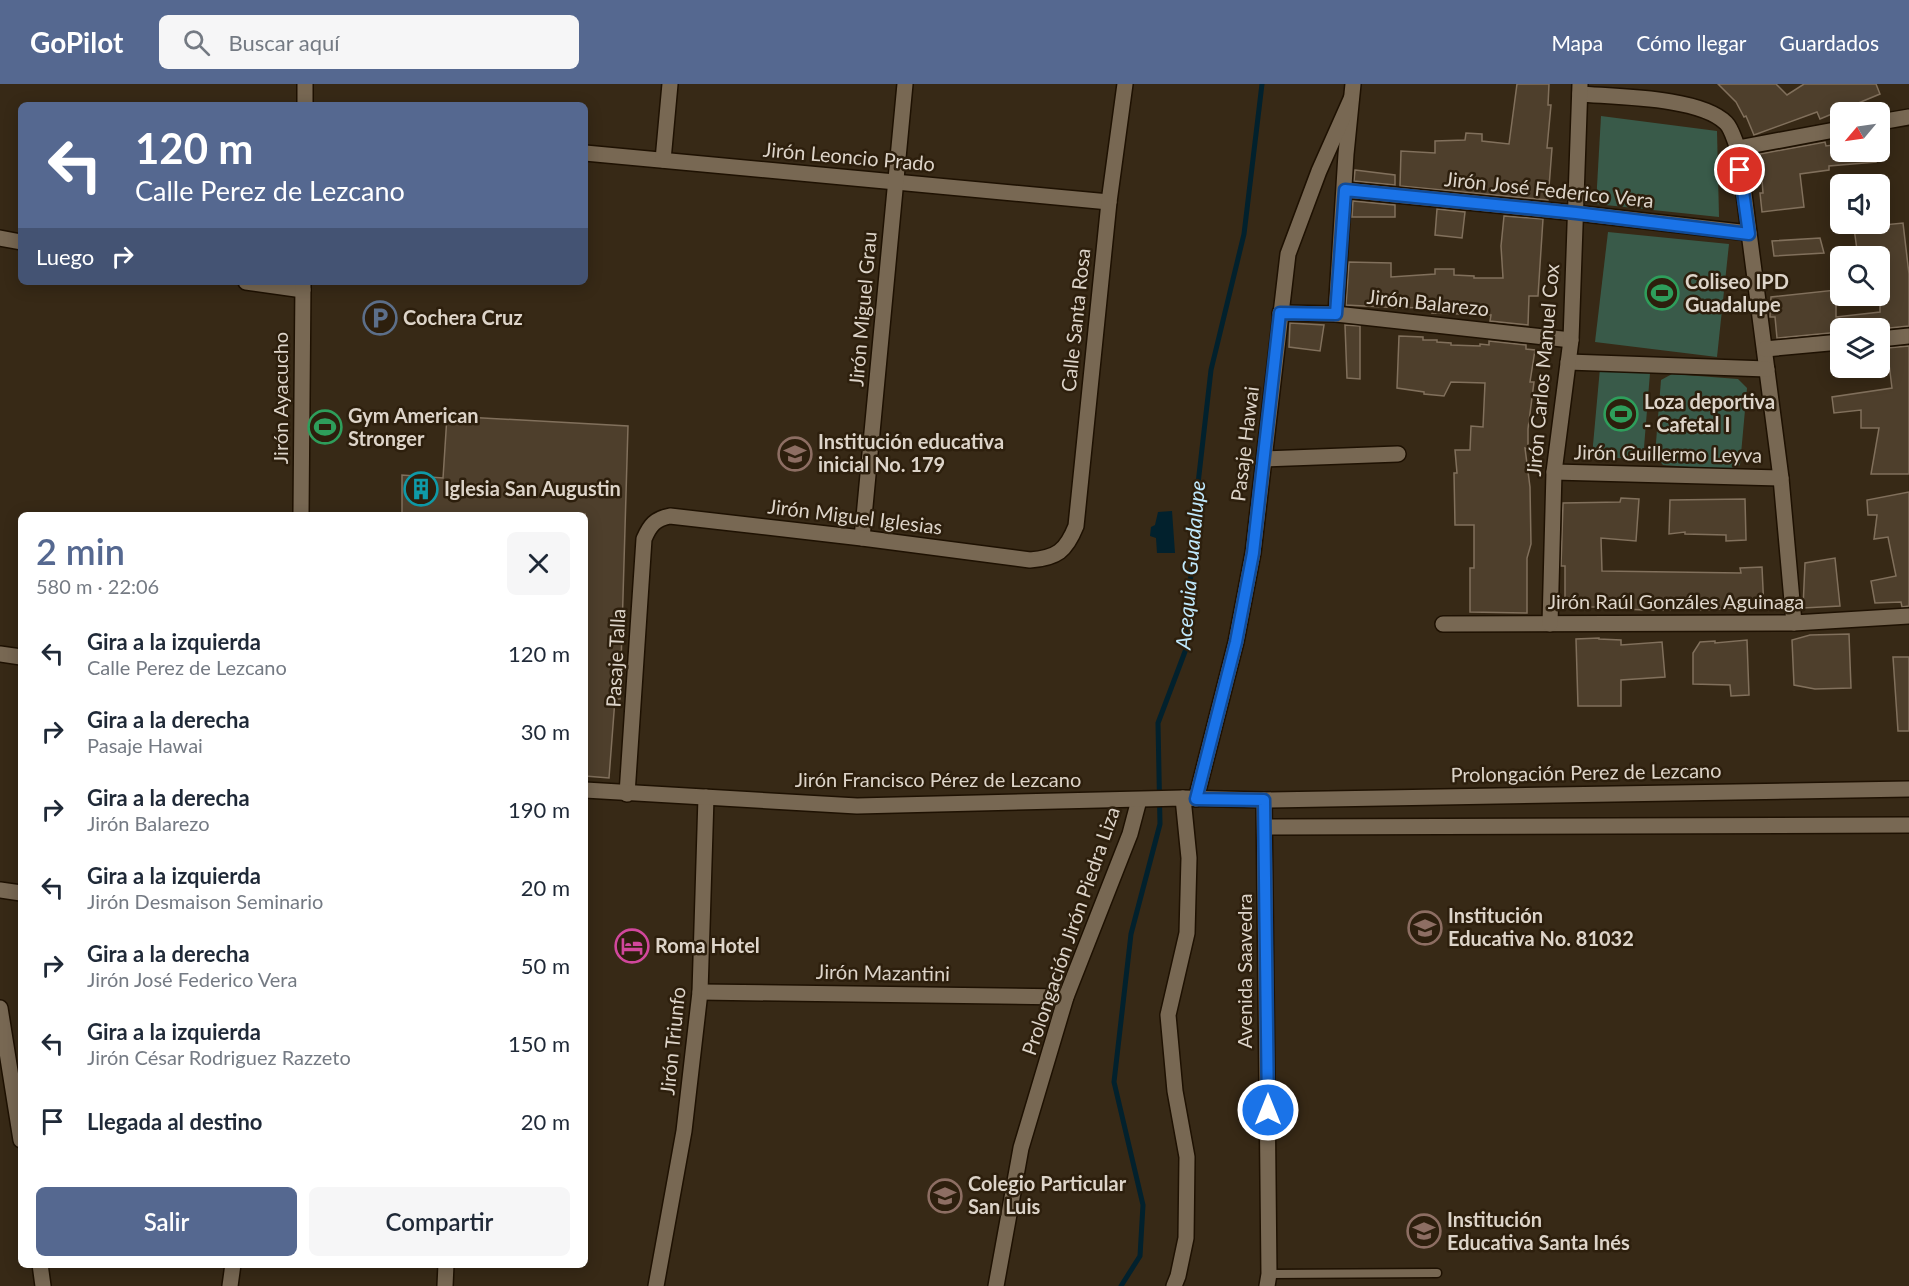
<!DOCTYPE html>
<html lang="es">
<meta charset="utf-8">
<style>
body{margin:0;font-family:Lato,sans-serif;background:#f6f6f7;color:#1f2937;height:100vh;display:flex;flex-direction:column;font-size:22px;white-space:nowrap}
*{box-sizing:border-box;margin:0}
p{font-size:20px;color:#747a83}
.icon{flex:none;width:33px;height:33px;fill:none;stroke:currentColor;stroke-width:2;stroke-linecap:round;stroke-linejoin:round}
.map{position:relative;flex:1;overflow:hidden}
.details{position:absolute;left:18px;top:428px;width:570px;height:756px;display:flex;flex-direction:column;background:#fff;border-radius:9px;box-shadow:0 3px 15px #0003}
.details>*{flex:none}
.top-card{position:absolute;left:18px;top:18px;width:570px;height:183px;border-radius:9px;box-shadow:0 3px 15px #0003;background:#556890;color:#fff;overflow:hidden}
.needle{width:39px;rotate:241deg}
.controls{position:absolute;left:1830px;top:18px;display:grid;gap:12px}
.controls a{display:grid;place-items:center;width:60px;height:60px;border-radius:9px;background:#fff;box-shadow:0 3px 15px #0003;font-size:30px}
.pin{position:absolute;display:grid;place-items:center;width:51px;height:51px;color:#fff;margin:-26px;border:3px solid #fff;border-radius:50%;box-shadow:0 2px 6px #0007}
.me{position:absolute;width:66px;margin:-33px;rotate:0deg;stroke-linejoin:round;filter:drop-shadow(0 0 4px #0008)}
.turn{display:flex;align-items:center;gap:21px;height:126px;padding:0 18px;font-size:27px}
.turn .icon{width:78px;height:78px;stroke-width:2.5}
.turn b{display:block;font-size:42px;line-height:51px}
.then{display:flex;align-items:center;height:57px;padding:0 18px;background:#0003;gap:12px;font-size:22px}
.round{display:grid;place-items:center;flex:none;width:63px;height:63px;border-radius:9px;background:#f6f6f7}
.summary{display:flex;align-items:center;justify-content:space-between;height:102px;padding:0 18px}
h1{font-size:36px;font-weight:600;line-height:45px;color:#556890}
.cta{display:flex;gap:12px;margin-top:auto;padding:12px 18px}
.cta a{flex:1;height:69px;border-radius:9px;background:#556890;color:#fff;font-size:24px;font-weight:600;line-height:69px;text-align:center}
.cta a+a{background:#f6f6f7;color:#1f2937}
ul{padding:0;list-style:none}
li{display:flex;align-items:center;gap:18px;height:78px;padding:0 18px}
li div{flex:1}
li b{display:block;font-size:22px}
li em{font-style:normal}
header{display:flex;align-items:center;gap:36px;box-sizing:border-box;height:84px;padding:0 30px;background:#556890;color:#fff}
header strong{font-size:28px}
nav{display:flex;gap:33px;margin-inline-start:auto;font-size:21px}
.search{width:420px;height:54px;background:#f6f6f7;display:flex;align-items:center;gap:15px;box-sizing:border-box;padding:0 21px;border-radius:9px;color:#747a83;font-size:22px}
.map>svg:first-child{display:block}
.green{fill:#395a49}
.water{fill:#02212d}
.lines{fill:none;stroke-linecap:round;stroke-linejoin:round}
.stream{stroke:#02212d;stroke-width:5}
.building{fill:#4e3f2c;stroke:#81705c;stroke-width:1.5}
.lane-casing{stroke:#1e1102;stroke-width:11}
.street-casing{stroke:#1e1102;stroke-width:18}
.secondary-casing{stroke:#1e1102;stroke-width:18}
.lane{stroke:#786853;stroke-width:8}
.street{stroke:#786853;stroke-width:15}
.secondary{stroke:#786853;stroke-width:15}
.route-casing{stroke:#114b97;stroke-width:15}
.route{stroke:#1a73e8;stroke-width:10}
.labels{text-anchor:middle;stroke-width:5;stroke-linejoin:round;paint-order:stroke}
.street-label{font-size:20px;fill:#ddd4c9;stroke:#2d1f0d}
.poi-label{font-size:20px;font-weight:bold;fill:#ddd4c9;stroke:#2d1f0d;text-anchor:start}
.water-label{font-size:21px;font-style:italic;fill:#c0e9fd;stroke:#2d1f0d}
</style>
<header>
<strong>GoPilot</strong>
<div class="search"><svg class="icon" aria-label="search" viewBox="0 0 24 24"><circle cx="10" cy="10" r="6"/><path d="M15 15l6 6"/></svg>Buscar aquí</div>
<nav><a>Mapa</a><a>Cómo llegar</a><a>Guardados</a></nav>
</header>
<div class="map">
<svg width="1909" height="1202" viewBox="0 0 1909 1202">
<rect width="100%" height="100%" fill="#372916"/>
<g class="green">
<polygon points="1601,32 1717,47 1719,133 1596,120"/>
<polygon points="1608,148 1729,160 1717,273 1595,258"/>
<polygon points="1600,284 1650,289 1643,376 1592,372"/>
<polygon points="1672,290 1738,295 1747,304 1740,381 1729,386 1663,381 1655,371 1661,296"/>
</g>
<polygon class="water" points="1172,427 1175,469 1157,469 1156,454 1150,452 1151,443 1155,441 1158,428"/>
<g class="lines">
<polyline class="stream" points="1121,1202 1140,1172 1143,1121 1114,998 1131,850 1160,740 1158,639 1186,565 1195,426 1211,286 1244,150 1262,0"/>
</g>
<g class="building">
<polygon points="1517,0 1549,0 1548,21 1551,21 1547,64 1552,64 1548,116 1400,102 1401,67 1435,69 1435,57 1465,56 1466,49 1482,50 1482,57 1509,60"/>
<polygon points="1718,0 1776,0 1787,11 1804,0 1876,0 1880,10 1820,35 1817,28 1754,51 1746,32 1744,33 1736,18"/>
<polygon points="1825,58 1826,62 1840,60 1840,68 1876,68 1876,78 1829,82 1829,86 1800,90 1804,123 1762,128 1760,109 1763,109 1760,70"/>
<polygon points="1355,86 1395,91 1395,101 1354,97"/>
<polygon points="1353,117 1395,121 1395,133 1352,133"/>
<polygon points="1437,125 1465,128 1462,154 1435,151"/>
<polygon points="1504,132 1543,135 1538,212 1529,212 1528,241 1490,237 1491,231 1432,229 1433,223 1401,224 1346,221 1349,178 1391,179 1391,193 1435,190 1435,185 1454,185 1454,191 1474,192 1474,194 1503,194 1501,162"/>
<polygon points="1903,139 1909,190 1909,242 1880,245 1840,244 1840,248 1777,254 1775,233 1770,233 1771,213 1836,206 1836,233 1880,228 1880,164 1857,166 1854,144"/>
<polygon points="1820,154 1824,169 1774,172 1772,157"/>
<polygon points="1290,239 1324,241 1320,267 1289,263"/>
<polygon points="1345,241 1360,242 1360,295 1347,294"/>
<polygon points="1399,252 1423,253 1423,256 1437,256 1437,258 1451,259 1451,261 1480,262 1480,260 1489,261 1489,257 1526,261 1526,265 1535,266 1530,298 1534,298 1528,345 1528,365 1525,364 1530,403 1531,460 1527,474 1527,529 1470,528 1470,484 1474,484 1474,441 1455,441 1454,389 1457,389 1455,366 1470,366 1471,342 1483,343 1485,299 1451,298 1444,312 1424,310 1424,308 1397,304"/>
<polygon points="1909,262 1909,390 1871,390 1879,344 1861,344 1861,326 1834,329 1832,313 1892,304 1887,264"/>
<polygon points="447,332 628,342 620,615 615,615 609,694 585,692 585,430 402,430 402,391 443,394"/>
<polygon points="1909,408 1909,522 1902,523 1901,518 1875,519 1871,497 1896,492 1888,453 1874,455 1877,431 1868,431 1867,416"/>
<polygon points="1621,414 1639,415 1636,457 1601,454 1602,487 1741,489 1740,484 1762,483 1764,526 1742,526 1742,523 1707,526 1644,526 1625,525 1625,523 1565,523 1565,482 1561,482 1563,419 1620,418"/>
<polygon points="1745,415 1746,456 1726,457 1726,451 1685,450 1685,448 1669,450 1670,416"/>
<polygon points="1835,474 1840,522 1803,524 1805,479"/>
<polygon points="1849,550 1851,604 1815,605 1794,601 1792,556 1810,551"/>
<polygon points="1599,554 1599,555 1621,556 1621,561 1662,558 1665,593 1621,596 1621,622 1578,622 1576,555"/>
<polygon points="1747,556 1749,611 1731,612 1730,601 1693,600 1693,569 1700,558 1715,557 1715,559"/>
<polygon points="1893,573 1909,573 1909,647 1898,647"/>
</g>
<g class="lines">
<defs>
<polyline id="lane" points="1269,1190 1437,1189"/>
<g id="street">
<path d="M1580,10C1617,13 1700,13 1726,39C1732,45 1734,56 1738,64L1781,394L1794,539"/>
<polyline points="1880,38 1909,33"/>
<polyline points="1738,64 1840,45"/>
<polyline points="585,69 1109,118"/>
<polyline points="663,76 670,0"/>
<polyline points="1345,106 1576,129 1749,149"/>
<polyline points="0,154 21,158"/>
<polyline points="246,198 303,206"/>
<polyline points="1280,229 1336,230 1571,256"/>
<polyline points="1336,230 1346,70 1353,0"/>
<polyline points="1880,255 1909,252"/>
<polyline points="1765,265 1840,258"/>
<polyline points="1568,278 1767,285"/>
<polyline points="1265,375 1398,370"/>
<polyline points="1554,388 1781,394"/>
<polyline points="862,454 905,0"/>
<polyline points="1443,540 1794,539 1909,532"/>
<polyline points="1550,540 1554,388 1571,256 1580,0"/>
<polyline points="0,570 21,573"/>
<path d="M627,710L644,455C650,441 655,435 670,432L862,454L1030,476C1057,474 1066,467 1076,442L1109,118L1125,0"/>
<polyline points="1196,715 1236,558 1253,469 1288,170 1319,87 1351,15"/>
<polyline points="0,806 21,809"/>
<polyline points="700,908 1066,913"/>
<polyline points="0,924 21,1056"/>
<polyline points="40,1180 43,1202"/>
<polyline points="656,1202 684,1047 700,908 706,713"/>
<polyline points="996,1202 1021,1064 1066,913 1130,750 1139,716"/>
<polyline points="1174,1202 1178,1192 1186,1154 1187,1073 1175,1007 1168,931 1187,849 1189,774 1183,714"/>
</g>
<g id="secondary">
<polyline points="305,21 305,0"/>
<polyline points="301,430 303,198"/>
<polyline points="585,706 857,722 1183,714 1264,716 1909,705"/>
<polyline points="1264,716 1269,1190 1267,1202"/>
<polyline points="1265,743 1909,741"/>
<polyline points="230,1202 233,1180"/>
<polyline points="445,1202 446,1180"/>
</g>
</defs>
<use href="#lane" class="lane-casing"/>
<use href="#street" class="street-casing"/>
<use href="#secondary" class="secondary-casing"/>
<use href="#lane" class="lane"/>
<use href="#street" class="street"/>
<use href="#secondary" class="secondary"/>
</g>
<g class="lines">
<defs>
<polyline id="route" points="1268,1026 1264,716 1196,715 1236,558 1253,469 1280,229 1336,230 1345,106 1576,129 1749,150 1740,86"/>
</defs>
<use href="#route" class="route-casing"/>
<use href="#route" class="route"/>
</g>
<defs>
<symbol id="stadium-ring" viewBox="-11 -11 22 22"><circle r="9.5" fill="#2d1f0d" stroke="#2e9e5b" stroke-width="1.5"/><path d="M0-5a6.5 5 0 1 0 0 10a6.5 5 0 1 0 0-10ZM-3.5-1.8h7v3.6h-7Z" fill="#2e9e5b"/></symbol>
<symbol id="parking-ring" viewBox="-11 -11 22 22"><circle r="9.5" fill="#2d1f0d" stroke="#5c6f8a" stroke-width="1.5"/><path d="M-3.5-5.5H1a3.5 3.5 0 0 1 0 7H-1V5.5H-3.5ZM-1-3.4V-.6H.8a1.4 1.4 0 0 0 0-2.8Z" fill="#5c6f8a"/></symbol>
<symbol id="school-ring" viewBox="-11 -11 22 22"><circle r="9.5" fill="#2d1f0d" stroke="#8d6e63" stroke-width="1.5"/><path d="M0-5L7-2L0 1L-7-2ZM-4 1L0 2.5L4 1V4Q0 6-4 4Z" fill="#8d6e63"/></symbol>
<symbol id="building-ring" viewBox="-11 -11 22 22"><circle r="9.5" fill="#2d1f0d" stroke="#0f9aa8" stroke-width="1.5"/><path d="M-4-6H4V6H1V3H-1V6H-4ZM-2.5-4.3h1.7v1.8h-1.7ZM.8-4.3h1.7v1.8H.8ZM-2.5-1h1.7V.8h-1.7ZM.8-1h1.7V.8H.8Z" fill="#0f9aa8"/></symbol>
<symbol id="hotel-ring" viewBox="-11 -11 22 22"><circle r="9.5" fill="#2d1f0d" stroke="#d1479c" stroke-width="1.5"/><path d="M-6-4.5h1.5V1H6V5H4.5V3h-9V5H-6ZM-4 0a1.8 1.8 0 1 1 3.6 0ZM.5 0V-2.5h3Q6-2.5 6 0Z" fill="#d1479c"/></symbol>
</defs>
<g fill-rule="evenodd">
<use href="#stadium-ring" x="1643" y="190" width="38" height="38"/>
<use href="#parking-ring" x="361" y="215" width="38" height="38"/>
<use href="#stadium-ring" x="1602" y="311" width="38" height="38"/>
<use href="#stadium-ring" x="306" y="324" width="38" height="38"/>
<use href="#school-ring" x="776" y="351" width="38" height="38"/>
<use href="#building-ring" x="402" y="386" width="38" height="38"/>
<use href="#school-ring" x="1406" y="825" width="38" height="38"/>
<use href="#hotel-ring" x="613" y="843" width="38" height="38"/>
<use href="#school-ring" x="926" y="1093" width="38" height="38"/>
<use href="#school-ring" x="1405" y="1128" width="38" height="38"/>
</g>
<g class="labels">
<g class="street-label">
<text transform="translate(849 73) rotate(5)" y="7">Jirón Leoncio Prado</text>
<text transform="translate(1549 106) rotate(6)" y="7">Jirón José Federico Vera</text>
<text transform="translate(1428 219) rotate(6)" y="7">Jirón Balarezo</text>
<text transform="translate(863 225) rotate(-85)" y="7">Jirón Miguel Grau</text>
<text transform="translate(1076 236) rotate(-84)" y="7">Calle Santa Rosa</text>
<text transform="translate(1543 286) rotate(-85)" y="7">Jirón Carlos Manuel Cox</text>
<text transform="translate(281 314) rotate(-90)" y="7">Jirón Ayacucho</text>
<text transform="translate(1245 360) rotate(-83)" y="7">Pasaje Hawai</text>
<text transform="translate(1668 370) rotate(1)" y="7">Jirón Guillermo Leyva</text>
<text transform="translate(855 433) rotate(7)" y="7">Jirón Miguel Iglesias</text>
<text x="1676" y="525">Jirón Raúl Gonzáles Aguinaga</text>
<text transform="translate(616 574) rotate(-87)" y="7">Pasaje Talla</text>
<text transform="translate(1586 689) rotate(-1)" y="7">Prolongación Perez de Lezcano</text>
<text x="938" y="703">Jirón Francisco Pérez de Lezcano</text>
<text transform="translate(1071 847) rotate(-71)" y="7">Prolongación Jirón Piedra Liza</text>
<text transform="translate(1245 887) rotate(-90)" y="7">Avenida Saavedra</text>
<text transform="translate(883 889) rotate(1)" y="7">Jirón Mazantini</text>
<text transform="translate(673 957) rotate(-84)" y="7">Jirón Triunfo</text>
</g>
<g class="poi-label">
<text x="1685" y="205">Coliseo IPD<tspan x="1685" dy="23">Guadalupe</tspan></text>
<text x="403" y="241">Cochera Cruz</text>
<text x="1644" y="325">Loza deportiva<tspan x="1644" dy="23">- Cafetal I</tspan></text>
<text x="348" y="339">Gym American<tspan x="348" dy="23">Stronger</tspan></text>
<text x="818" y="365">Institución educativa<tspan x="818" dy="23">inicial No. 179</tspan></text>
<text x="444" y="412">Iglesia San Augustin</text>
<text x="1448" y="839">Institución<tspan x="1448" dy="23">Educativa No. 81032</tspan></text>
<text x="655" y="869">Roma Hotel</text>
<text x="968" y="1107">Colegio Particular<tspan x="968" dy="23">San Luis</tspan></text>
<text x="1447" y="1143">Institución<tspan x="1447" dy="23">Educativa Santa Inés</tspan></text>
</g>
<g class="water-label">
<text transform="translate(1191 481) rotate(-85)" y="7">Acequia Guadalupe</text>
</g>
</g>
</svg>
<div class="controls">
<a><svg class="needle" viewBox="-14 -14 28 28"><path d="M0-13l5 13h-10z" fill="#e53935"/><path d="M0 13l5-13h-10z" fill="#747a83"/></svg></a>
<a><svg class="icon" aria-label="sound" viewBox="0 0 24 24"><path d="M4 9h4l5-4v14l-5-4H4zM17 9q2 3 0 6"/></svg></a>
<a><svg class="icon" aria-label="search" viewBox="0 0 24 24"><circle cx="10" cy="10" r="6"/><path d="M15 15l6 6"/></svg></a>
<a><svg class="icon" aria-label="layers" viewBox="0 0 24 24"><path d="M12 4l9 5-9 5-9-5zM3 14l9 5 9-5"/></svg></a>
</div>
<div class="pin" style="left:1740px;top:86px;background:#d93025"><svg class="icon" aria-label="arrive" viewBox="0 0 24 24"><path d="M6 21V4h12l-3 4 3 4H6"/></svg></div>
<svg class="me" style="left:1268px;top:1026px" viewBox="-20 -20 40 40"><circle r="17" fill="#1a73e8" stroke="#fff" stroke-width="3"/><path d="M0-11L8 9 0 5-8 9z" fill="#fff"/></svg>
<div class="top-card">
<div class="turn"><svg class="icon" aria-label="left" viewBox="0 0 24 24"><path d="M17 20v-9H6M10 6l-5 5 5 5"/></svg><div><b>120 m</b>Calle Perez de Lezcano</div></div>
<div class="then">Luego<svg class="icon" aria-label="right" viewBox="0 0 24 24"><path d="M7 20v-9h11M14 6l5 5-5 5"/></svg></div>
</div>
<section class="details">
<div class="summary"><div><h1>2 min</h1><p>580 m · 22:06</p></div><a class="round"><svg class="icon" aria-label="close" viewBox="0 0 24 24"><path d="M6 6l12 12M18 6L6 18"/></svg></a></div>
<ul>
<li><svg class="icon" aria-label="left" viewBox="0 0 24 24"><path d="M17 20v-9H6M10 6l-5 5 5 5"/></svg><div><b>Gira a la izquierda</b><p>Calle Perez de Lezcano</p></div><em>120 m</em></li>
<li><svg class="icon" aria-label="right" viewBox="0 0 24 24"><path d="M7 20v-9h11M14 6l5 5-5 5"/></svg><div><b>Gira a la derecha</b><p>Pasaje Hawai</p></div><em>30 m</em></li>
<li><svg class="icon" aria-label="right" viewBox="0 0 24 24"><path d="M7 20v-9h11M14 6l5 5-5 5"/></svg><div><b>Gira a la derecha</b><p>Jirón Balarezo</p></div><em>190 m</em></li>
<li><svg class="icon" aria-label="left" viewBox="0 0 24 24"><path d="M17 20v-9H6M10 6l-5 5 5 5"/></svg><div><b>Gira a la izquierda</b><p>Jirón Desmaison Seminario</p></div><em>20 m</em></li>
<li><svg class="icon" aria-label="right" viewBox="0 0 24 24"><path d="M7 20v-9h11M14 6l5 5-5 5"/></svg><div><b>Gira a la derecha</b><p>Jirón José Federico Vera</p></div><em>50 m</em></li>
<li><svg class="icon" aria-label="left" viewBox="0 0 24 24"><path d="M17 20v-9H6M10 6l-5 5 5 5"/></svg><div><b>Gira a la izquierda</b><p>Jirón César Rodriguez Razzeto</p></div><em>150 m</em></li>
<li><svg class="icon" aria-label="arrive" viewBox="0 0 24 24"><path d="M6 21V4h12l-3 4 3 4H6"/></svg><div><b>Llegada al destino</b></div><em>20 m</em></li>
</ul>
<div class="cta"><a>Salir</a><a>Compartir</a></div>
</section>
</div>
